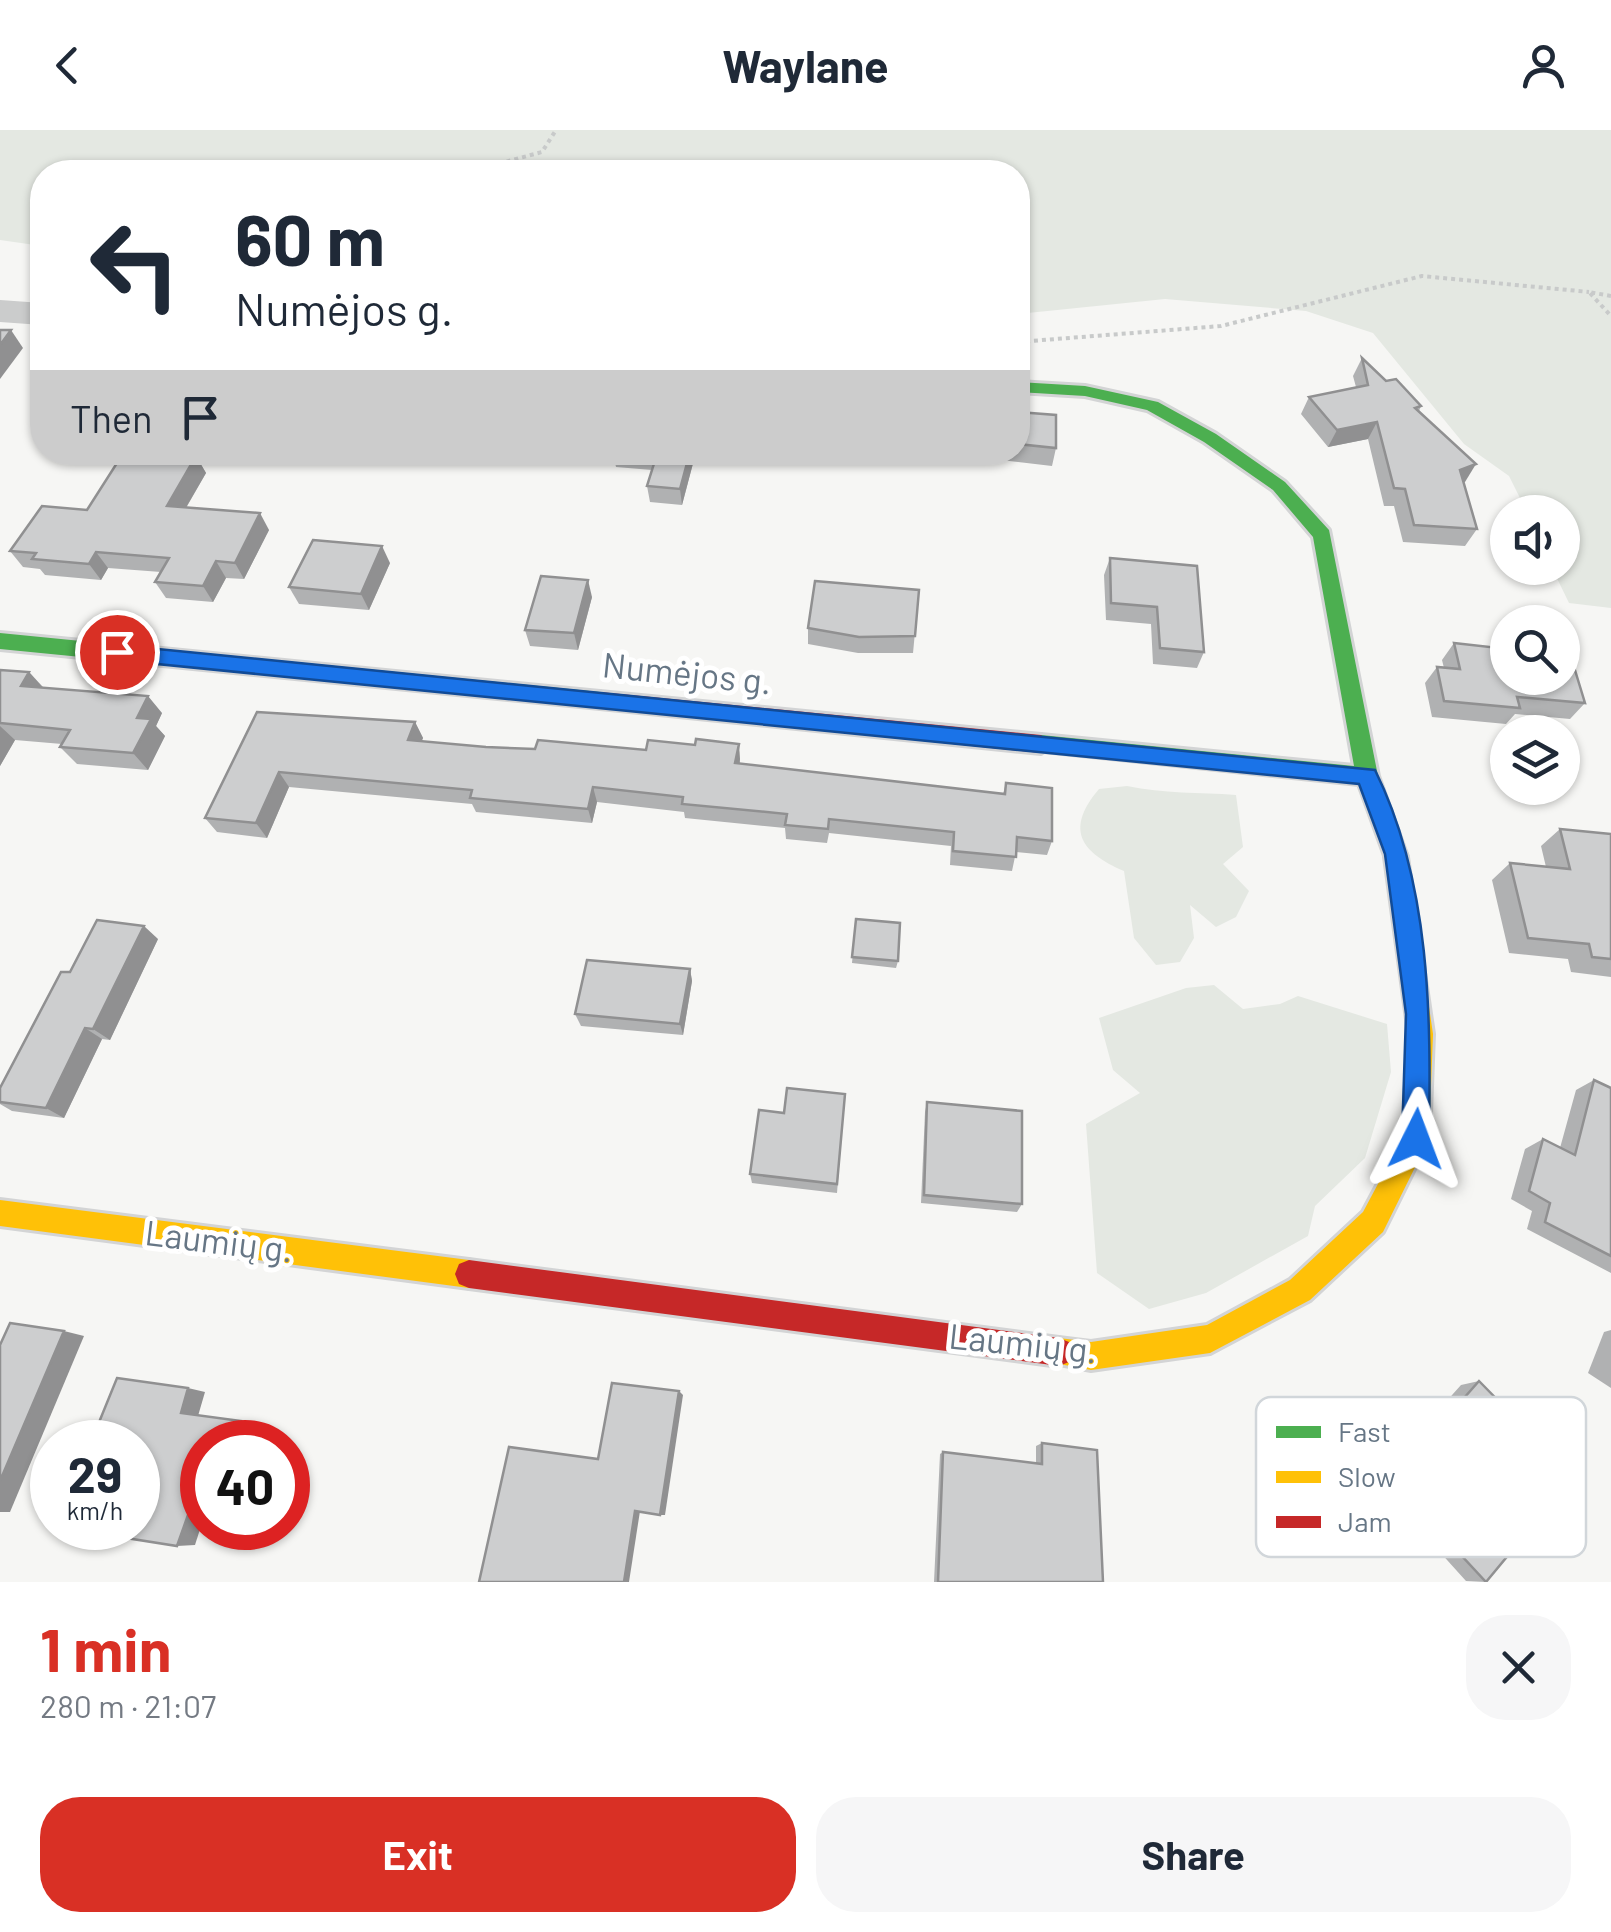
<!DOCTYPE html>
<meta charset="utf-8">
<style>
body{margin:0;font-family:Barlow,sans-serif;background:#f6f6f7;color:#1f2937;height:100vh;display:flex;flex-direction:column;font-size:38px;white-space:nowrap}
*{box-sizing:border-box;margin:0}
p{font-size:32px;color:#747a83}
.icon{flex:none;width:55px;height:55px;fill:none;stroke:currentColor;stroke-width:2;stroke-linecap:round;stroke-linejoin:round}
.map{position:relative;height:1452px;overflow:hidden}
.drawer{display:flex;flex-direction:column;background:#fff;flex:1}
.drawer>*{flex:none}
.banner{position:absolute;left:30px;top:30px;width:1000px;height:305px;border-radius:40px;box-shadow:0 2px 8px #0004;background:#fff;color:#1f2937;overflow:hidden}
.buttons{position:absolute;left:1490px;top:365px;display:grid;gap:20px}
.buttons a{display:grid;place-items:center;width:90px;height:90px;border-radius:50%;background:#fff;box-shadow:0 2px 8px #0004;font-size:50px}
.speed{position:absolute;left:30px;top:1290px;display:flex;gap:20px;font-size:50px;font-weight:700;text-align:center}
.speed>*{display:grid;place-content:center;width:130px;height:130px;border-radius:50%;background:#fff;box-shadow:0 2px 8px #0004;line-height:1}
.speed small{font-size:25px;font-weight:400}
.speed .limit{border:15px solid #d22;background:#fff;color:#111}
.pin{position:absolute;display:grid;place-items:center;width:85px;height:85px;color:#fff;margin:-42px;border:5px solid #fff;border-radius:50%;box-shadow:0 2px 10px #0007}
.me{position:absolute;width:110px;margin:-55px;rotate:3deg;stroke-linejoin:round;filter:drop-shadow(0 0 8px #0008)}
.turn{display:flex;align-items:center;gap:35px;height:210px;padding:0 40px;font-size:45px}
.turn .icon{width:130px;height:130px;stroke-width:2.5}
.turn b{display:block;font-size:70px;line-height:85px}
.then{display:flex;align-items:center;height:95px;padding:0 40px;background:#0003;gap:20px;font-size:38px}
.round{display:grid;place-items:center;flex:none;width:105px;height:105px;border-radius:40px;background:#f6f6f7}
.headline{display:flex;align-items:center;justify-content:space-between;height:170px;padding:0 40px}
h1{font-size:60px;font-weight:700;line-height:75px;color:#d93025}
.action{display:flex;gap:20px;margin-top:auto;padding:20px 40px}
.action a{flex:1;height:115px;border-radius:40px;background:#d93025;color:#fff;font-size:40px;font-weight:700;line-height:115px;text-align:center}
.action a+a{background:#f6f6f7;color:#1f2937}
header{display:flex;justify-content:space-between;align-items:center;height:130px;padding:0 40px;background:#fff;font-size:45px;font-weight:700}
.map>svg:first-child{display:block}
.green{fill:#e4e8e2}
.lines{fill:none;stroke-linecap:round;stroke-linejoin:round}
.fast-casing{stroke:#d3d4d5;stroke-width:6}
.slow-casing{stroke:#d3d4d5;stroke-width:6}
.jam-casing{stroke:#d3d4d5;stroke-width:6}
.path{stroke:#c8caca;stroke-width:4;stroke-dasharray:4 4;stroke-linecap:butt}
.street{fill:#cbcccc;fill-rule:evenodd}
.fast{fill:#4caf50;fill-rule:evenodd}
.slow{fill:#ffc107;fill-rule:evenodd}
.jam{fill:#c62828;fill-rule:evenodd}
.wall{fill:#b0b1b2}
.shaded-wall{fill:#909091}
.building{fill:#cdcecf;stroke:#909091;stroke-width:2.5}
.route{fill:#1a73e8;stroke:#114b97;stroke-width:2.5}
.labels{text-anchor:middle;stroke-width:10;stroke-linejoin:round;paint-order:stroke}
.street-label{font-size:35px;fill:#667685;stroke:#fff}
.key{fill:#fff;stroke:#d1d6da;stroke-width:2.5}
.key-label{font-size:28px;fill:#667685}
</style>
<header><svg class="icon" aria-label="back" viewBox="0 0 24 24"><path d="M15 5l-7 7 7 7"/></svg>Waylane<svg class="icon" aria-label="person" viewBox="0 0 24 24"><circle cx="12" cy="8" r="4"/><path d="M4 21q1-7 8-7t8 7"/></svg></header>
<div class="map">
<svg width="1611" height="1452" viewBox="0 0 1611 1452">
<rect width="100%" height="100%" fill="#f6f6f4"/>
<g class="green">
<polygon points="0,0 1611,0 1611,478 1569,473 1552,438 1562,438 1562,382 1527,382 1509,346 1464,314 1373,203 1306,181 1165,169 1018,184 1018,42 42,42 42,116 0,110"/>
<path d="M1127,656C1164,664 1199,662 1236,665L1243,717L1223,734L1249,761L1236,787L1216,797L1190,775L1194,808L1180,832L1156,835L1134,808L1124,741C1080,722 1065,699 1099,659Z"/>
<polygon points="1214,855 1243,879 1280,874 1298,866 1387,894 1391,942 1365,1028 1315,1076 1308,1106 1206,1163 1149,1179 1097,1143 1086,994 1140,963 1113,940 1099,888 1186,858"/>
</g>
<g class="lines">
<defs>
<g id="fast">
<polygon points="1018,252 1085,256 1158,272 1216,304 1285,352 1329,400 1378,646 1407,727 1404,734 1396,737 1388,734 1359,654 1034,620 1030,614 1041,605 1354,636 1313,407 1273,360 1204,312 1147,280 1085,266 1018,262"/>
<polygon points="0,503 600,562 610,570 600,578 0,519"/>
</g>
<g id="slow">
<polygon points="1396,717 1404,720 1407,727 1433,904 1429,1009 1383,1102 1310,1170 1210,1223 1091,1240 1049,1232 1045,1222 1049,1212 1059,1208 1091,1212 1207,1195 1290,1150 1363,1082 1403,1007 1409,904 1385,727 1388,720"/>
<polygon points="0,1070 469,1130 479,1134 483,1144 479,1154 469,1158 0,1096"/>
</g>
<g id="jam">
<polygon points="600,562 1041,605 1052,614 1041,623 600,578 590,570"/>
<polygon points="469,1130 1059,1208 1069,1212 1073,1222 1069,1232 1059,1236 469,1158 459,1154 455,1144 459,1134"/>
</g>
</defs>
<use href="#fast" class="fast-casing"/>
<use href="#slow" class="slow-casing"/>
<use href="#jam" class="jam-casing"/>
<g class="path">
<polyline points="468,42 542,22 556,0"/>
<polyline points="1611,166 1589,162 1611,186"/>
<polyline points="1018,212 1221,196 1422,146 1589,162"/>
</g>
<polygon class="street" points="0,170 42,173 42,195 0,192"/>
<use href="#fast" class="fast"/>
<use href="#slow" class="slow"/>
<use href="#jam" class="jam"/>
</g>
<g class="wall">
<polygon points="1362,228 1386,251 1421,276 1419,281 1465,352 1463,352 1477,399 1465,416 1403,412 1394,376 1384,376 1368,309 1328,317 1301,284 1309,267 1356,257 1353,246"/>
<polygon points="1018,282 1056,318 1052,336 957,325 957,322 1018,322"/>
<polygon points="124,322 193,322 192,325 196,326 206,343 186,378 269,400 244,449 226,448 213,472 166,468 155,452 161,442 108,438 101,450 45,445 40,439 23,437 10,421 87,380"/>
<polygon points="587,322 696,322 682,375 650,372 647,356 652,340 616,337 614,328 588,326"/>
<polygon points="828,322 867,322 866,326"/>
<polygon points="1110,428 1204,522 1197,538 1153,534 1151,494 1106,490 1104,445"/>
<polygon points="390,433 369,480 299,474 289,457"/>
<polygon points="919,460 913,523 858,523 808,514 808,498"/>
<polygon points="592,467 578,520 530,516 525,500"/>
<polygon points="1454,513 1585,573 1570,589 1515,584 1506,594 1432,587 1425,553 1437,537 1444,538 1442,530"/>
<polygon points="0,540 29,542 43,557 162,583 156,596 165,606 148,640 77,634 60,617 62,614 15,610 0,636"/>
<polygon points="257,582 415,592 423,608 421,611 486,617 740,629 740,634 1003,664 1006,653 1052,711 1047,725 1016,722 1012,741 950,735 951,716 829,703 827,713 786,709 785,698 685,688 684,682 597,672 592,693 476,682 472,674 289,657 267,708 217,702 205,688"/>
<polygon points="1560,699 1611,704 1611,847 1571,842 1568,829 1509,823 1492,750 1510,733 1546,737 1541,716"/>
<polygon points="856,789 898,831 896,838 852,833"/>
<polygon points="158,809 110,910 102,909 64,988 12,981 0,974 0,958 70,842"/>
<polygon points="690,839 692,851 683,905 581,896 575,884"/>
<polygon points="1594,950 1611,958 1611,1143 1527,1099 1532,1081 1511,1069 1525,1019 1543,1009 1560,1018 1576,960"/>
<polygon points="845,964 837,1063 752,1053 750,1044 784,983"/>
<polygon points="927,972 1022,1074 1017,1082 921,1073 925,982"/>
<polygon points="1611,1200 1611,1258 1588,1243 1604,1202"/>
<polygon points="1479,1251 1486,1452 1466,1451 1392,1369 1426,1330 1410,1312 1461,1255"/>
<polygon points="1042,1313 1103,1452 934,1452 940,1324 943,1322 1036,1333 1036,1316"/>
</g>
<g class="shaded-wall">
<polygon points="11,200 23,218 0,249 0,215"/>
<polygon points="1377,292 1368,309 1328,317 1337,300"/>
<polygon points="690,322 696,322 682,375 680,359"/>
<polygon points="196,326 206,343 177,393 167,376"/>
<polygon points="1476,334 1465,352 1449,357 1460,340"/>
<polygon points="260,383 269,400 244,449 235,433"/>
<polygon points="382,416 390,433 369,480 361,464"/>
<polygon points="96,422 108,438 101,450 89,434"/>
<polygon points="216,431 226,448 213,472 203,456"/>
<polygon points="588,450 592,467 578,520 574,503"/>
<polygon points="29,542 45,560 21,556"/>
<polygon points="148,566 162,583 156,596 165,606 148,640 133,623 137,588"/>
<polygon points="415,592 423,608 416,626 408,610"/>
<polygon points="0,596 15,610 0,636"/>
<polygon points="739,614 740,629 737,648 735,633"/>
<polygon points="279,642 289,657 267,708 256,693"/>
<polygon points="593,657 597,672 592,693 588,679"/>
<polygon points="144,796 158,809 110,910 93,899"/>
<polygon points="690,839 692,851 683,905 680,894"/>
<polygon points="85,898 102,909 64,988 46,978"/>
<polygon points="64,1201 84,1206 10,1382 0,1382 0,1351"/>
<polygon points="188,1258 205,1262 198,1286 181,1283"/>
<polygon points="679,1261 683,1265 665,1385 660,1385"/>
<polygon points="241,1291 256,1294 251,1312 234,1312"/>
<polygon points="635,1381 640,1381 629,1452 624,1452"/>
<polygon points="188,1385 202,1385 202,1393 195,1415 177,1416"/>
</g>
<g class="building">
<polygon points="0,200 11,200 0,215"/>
<polygon points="1362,228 1386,251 1396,249 1421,276 1415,278 1476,334 1460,340 1477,399 1414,395 1405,359 1394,358 1377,292 1337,300 1309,267 1368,255"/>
<polygon points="1018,282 1056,285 1056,318 1018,314"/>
<polygon points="124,322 173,322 173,324 196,326 167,376 260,383 235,433 216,431 203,456 155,452 169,428 96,422 89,434 32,429 36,423 10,421 42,376 87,380"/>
<polygon points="641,322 690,322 680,359 647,356 657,324"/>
<polygon points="313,410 382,416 361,464 289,457"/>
<polygon points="1110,428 1197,436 1204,522 1160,518 1157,477 1111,473"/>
<polygon points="541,446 588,450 574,503 525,500"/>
<polygon points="815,451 919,460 915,506 859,507 808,498"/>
<polygon points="1454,513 1508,519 1508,548 1562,548 1562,514 1567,514 1585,573 1517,567 1520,578 1444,571 1437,537 1460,539"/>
<polygon points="0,540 29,542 21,556 148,566 137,588 151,589 133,623 60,617 70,600 0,593"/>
<polygon points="257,582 415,592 408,610 486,617 535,619 538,610 646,620 648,610 695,615 696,609 739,614 735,633 1005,664 1006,653 1052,658 1052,711 1017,707 1016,727 953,721 954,702 829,689 828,699 785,695 787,684 682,674 683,667 593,657 588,679 470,668 472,660 279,642 256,693 205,688"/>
<polygon points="1560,699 1611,704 1611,829 1592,827 1589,814 1528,808 1510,733 1570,739"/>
<polygon points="856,789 900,793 898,831 852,827"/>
<polygon points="97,790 144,796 93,899 85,898 46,978 0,972 0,958 61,842 70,842"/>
<polygon points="587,830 690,839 680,894 575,884"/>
<polygon points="1594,950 1611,958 1611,1126 1545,1092 1550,1073 1529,1061 1543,1009 1575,1025"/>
<polygon points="787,958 845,964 837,1054 750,1044 759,980 784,983"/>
<polygon points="927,972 1022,981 1022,1074 924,1065"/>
<polygon points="10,1193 64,1201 0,1351 0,1215"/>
<polygon points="117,1248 188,1258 181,1283 241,1291 234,1312 202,1312 202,1387 188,1385 177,1416 82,1401 84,1398 138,1398 138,1312 91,1312"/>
<polygon points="1479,1251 1573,1347 1486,1452 1409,1369 1444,1328 1427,1310"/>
<polygon points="612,1253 679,1261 660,1385 635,1381 624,1452 479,1452 509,1317 598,1329"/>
<polygon points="1042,1313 1097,1320 1103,1452 938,1452 943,1322 1042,1334"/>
</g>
<path class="route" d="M117,515L1375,640C1431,753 1431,886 1429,1009L1425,1018L1416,1022L1406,1018L1402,1009L1406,884L1385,724L1359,654L117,530L107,522Z"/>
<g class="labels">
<g class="street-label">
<text transform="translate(687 544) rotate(6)" y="12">Numėjos g.</text>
<text transform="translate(219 1112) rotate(7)" y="12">Laumių g.</text>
<text transform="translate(1023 1214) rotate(6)" y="12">Laumių g.</text>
</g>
</g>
<rect x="1256" y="1267" width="330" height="160" rx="15" class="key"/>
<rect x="1276" y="1296" width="45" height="12" fill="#4caf50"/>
<rect x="1276" y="1341" width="45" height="12" fill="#ffc107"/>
<rect x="1276" y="1386" width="45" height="12" fill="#c62828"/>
<g class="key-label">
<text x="1338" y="1312">Fast</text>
<text x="1338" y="1357">Slow</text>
<text x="1338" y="1402">Jam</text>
</g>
</svg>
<div class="buttons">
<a><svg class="icon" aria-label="sound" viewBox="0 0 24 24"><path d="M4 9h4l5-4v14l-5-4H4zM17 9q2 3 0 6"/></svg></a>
<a><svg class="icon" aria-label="search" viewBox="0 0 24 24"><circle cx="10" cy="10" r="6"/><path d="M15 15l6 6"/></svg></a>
<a><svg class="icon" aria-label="layers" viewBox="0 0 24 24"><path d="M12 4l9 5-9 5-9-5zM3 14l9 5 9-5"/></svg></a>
</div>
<div class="speed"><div>29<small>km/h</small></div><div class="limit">40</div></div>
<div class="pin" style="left:117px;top:522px;background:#d93025"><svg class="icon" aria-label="arrive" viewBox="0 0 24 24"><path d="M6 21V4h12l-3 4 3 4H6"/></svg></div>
<svg class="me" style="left:1416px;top:1009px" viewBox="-20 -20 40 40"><path d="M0-17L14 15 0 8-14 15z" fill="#1a73e8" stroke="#fff" stroke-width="4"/></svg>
<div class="banner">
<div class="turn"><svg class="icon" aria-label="left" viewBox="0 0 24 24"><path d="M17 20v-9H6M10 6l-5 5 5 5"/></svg><div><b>60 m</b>Numėjos g.</div></div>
<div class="then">Then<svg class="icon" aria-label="arrive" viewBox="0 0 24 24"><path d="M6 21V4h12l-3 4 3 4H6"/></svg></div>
</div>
</div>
<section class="drawer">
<div class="headline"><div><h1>1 min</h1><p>280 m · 21:07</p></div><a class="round"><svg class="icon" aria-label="close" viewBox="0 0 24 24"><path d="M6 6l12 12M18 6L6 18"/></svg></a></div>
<div class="action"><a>Exit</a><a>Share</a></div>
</section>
